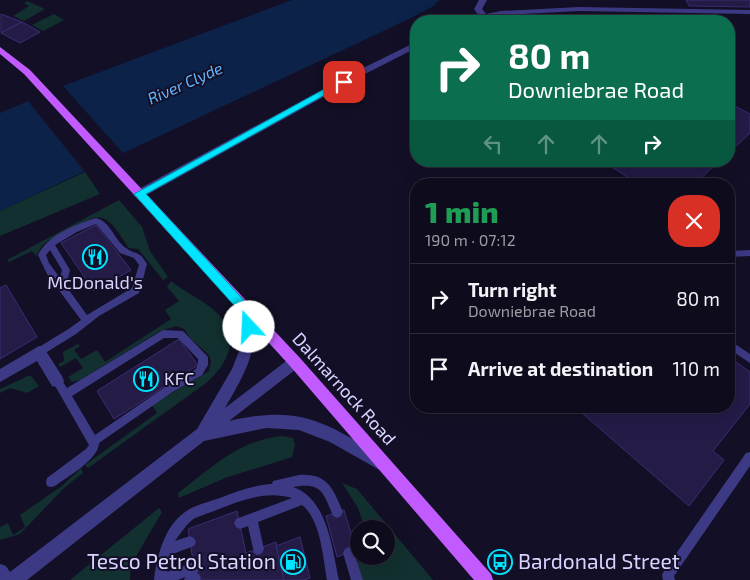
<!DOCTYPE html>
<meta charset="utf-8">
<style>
body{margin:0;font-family:"Exo 2",sans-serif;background:#171425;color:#f1f3f6;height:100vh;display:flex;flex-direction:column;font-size:19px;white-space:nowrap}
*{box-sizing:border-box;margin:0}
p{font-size:16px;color:#9b9ba3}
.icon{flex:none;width:28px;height:28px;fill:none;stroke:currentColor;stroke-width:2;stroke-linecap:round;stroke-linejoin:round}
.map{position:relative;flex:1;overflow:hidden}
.side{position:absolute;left:410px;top:178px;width:325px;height:235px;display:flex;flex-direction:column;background:#0e0b1c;border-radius:20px;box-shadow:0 5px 20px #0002,0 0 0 1px #2e2b3b}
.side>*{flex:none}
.top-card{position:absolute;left:410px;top:15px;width:325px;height:152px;border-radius:20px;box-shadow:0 5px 20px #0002,0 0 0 1px #2e2b3b;background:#0b6e4f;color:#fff;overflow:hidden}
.buttons{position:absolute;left:350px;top:520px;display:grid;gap:10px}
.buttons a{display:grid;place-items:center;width:45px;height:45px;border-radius:50%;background:#0e0b1c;box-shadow:0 5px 20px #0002,0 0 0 1px #2e2b3b;font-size:25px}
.pin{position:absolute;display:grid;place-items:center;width:42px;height:42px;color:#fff;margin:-21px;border-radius:10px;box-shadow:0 2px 8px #0006}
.me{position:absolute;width:55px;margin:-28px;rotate:340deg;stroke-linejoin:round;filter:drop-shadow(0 0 4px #0008)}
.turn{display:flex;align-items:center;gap:18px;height:105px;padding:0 15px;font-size:22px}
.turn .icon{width:65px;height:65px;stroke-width:2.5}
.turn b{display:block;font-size:35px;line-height:42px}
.lanes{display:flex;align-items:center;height:48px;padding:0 15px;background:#0003;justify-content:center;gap:25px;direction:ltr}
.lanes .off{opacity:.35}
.round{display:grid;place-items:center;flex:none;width:52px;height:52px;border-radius:20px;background:#171425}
.overview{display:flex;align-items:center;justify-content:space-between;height:85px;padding:0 15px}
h1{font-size:30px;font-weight:800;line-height:38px;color:#1e9e55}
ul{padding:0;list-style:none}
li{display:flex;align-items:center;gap:15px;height:70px;padding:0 15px;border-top:1px solid #2e2b3b}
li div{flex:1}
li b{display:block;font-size:19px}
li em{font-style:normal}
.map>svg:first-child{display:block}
.green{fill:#12302f}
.water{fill:#0c2248}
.pier{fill:#130f26}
.building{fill:#241b47;stroke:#3b2d73}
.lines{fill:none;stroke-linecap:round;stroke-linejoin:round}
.lane{fill:#3d3a85;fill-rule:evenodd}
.street{fill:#3d3a85;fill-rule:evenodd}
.primary{fill:#c25bff;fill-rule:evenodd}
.route{fill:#00e5ff;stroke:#0095a6}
.labels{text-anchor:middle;stroke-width:4;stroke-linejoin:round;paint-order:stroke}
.far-water-label{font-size:16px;font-style:italic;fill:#62b6ff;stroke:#130f26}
.poi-label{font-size:18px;fill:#d9d4ff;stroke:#130f26}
.street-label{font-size:18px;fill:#d9d4ff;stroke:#130f26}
.near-poi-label{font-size:21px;fill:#d9d4ff;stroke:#130f26;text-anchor:end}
</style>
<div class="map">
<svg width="750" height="580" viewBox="0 0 750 580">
<rect width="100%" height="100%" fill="#130f26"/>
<g class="green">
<polygon points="27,1 45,9 24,21 13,16 29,6 24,3"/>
<polygon points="54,14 64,20 43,31 32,25"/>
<polygon points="85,172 100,194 0,236 0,211"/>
<path d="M119,200L142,227L150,251L168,277L163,280L138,249L129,248C119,235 111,214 93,218L48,241L42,246L36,256L32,251L9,262L7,260Z"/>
<path d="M171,281C182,290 194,296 206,304C241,328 235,358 206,383L88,468L85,465L157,413L152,405L209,371L211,362L209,355L191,339L184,329L176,326L160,331L80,380L72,382L68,377L83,368L76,358L60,367L58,364L64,361L63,352L78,344L80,346L74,350L81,359L97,350L105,362L171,319L165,310L179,301L167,287Z"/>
<polygon points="28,376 31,376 39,386 27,393 10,388 0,393 0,389"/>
<path d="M282,436L293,438L295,445L292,457L225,478L179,498L178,493C211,468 239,440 282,436Z"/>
<polygon points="81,468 83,473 65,487 20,534 0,540 0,527 8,523 13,535 25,527 20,515 62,486"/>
<polygon points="342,483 357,489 433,580 362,580 357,562 372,556 386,556 386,529 365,529 358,508"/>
<polygon points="159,508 162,512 131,565 130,580 70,580"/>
</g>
<polygon class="water" points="292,0 439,0 434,6 409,19 0,211 0,113 63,86"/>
<polygon class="pier" points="63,86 123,153 85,172 28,101"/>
<g class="building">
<polygon points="686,0 750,0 750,7 689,6"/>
<polygon points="1,14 22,22 1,33"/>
<polygon points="22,22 40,32 20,43 1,33"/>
<polygon points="729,103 750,114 750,133 729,153"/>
<polygon points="602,161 719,161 695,184 639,184"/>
<polygon points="96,225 131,270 94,291 61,243"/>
<polygon points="6,285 37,337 0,359 0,288"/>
<polygon points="179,339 198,365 114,419 97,391"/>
<polygon points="729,357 750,372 750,404 713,451 724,460 689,506 582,413 589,406 729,406"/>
<polygon points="344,510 356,550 337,557 326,516"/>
<polygon points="237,511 246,553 276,542 284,580 196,580 188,529"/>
<polygon points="300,537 310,578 304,580 284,580 276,546"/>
</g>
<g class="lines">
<g class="lane">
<polygon points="521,10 525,10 530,21 524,21 520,11"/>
<path d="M96,218C111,222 114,240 126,248C136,256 138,249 147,264L140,290L139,293L99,316L76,334L42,355L39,356L36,355L34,352L36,349L70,328L81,320L47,274L38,255C48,235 74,225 96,218ZM96,224L120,253L134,258L139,265L132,288L87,315L66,286L70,270L55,245L77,232ZM50,250L62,270L60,278L49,263L46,255Z"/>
<polygon points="750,250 750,256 729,257 729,251"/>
<path d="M163,330L183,331L208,357V365L202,375L171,393L99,443C99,459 67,477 55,486L51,487L47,486L46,482L47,478L86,449L89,445L54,384L52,381L54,378L57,377L60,378L67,388ZM164,338H178L198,359V364L196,369L165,387L95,435L72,396Z"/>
<polygon points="729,340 750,354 750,363 729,349"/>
<polygon points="750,452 750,466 674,576 675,580 663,580 662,575 664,571 746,453"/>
<path d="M299,475C328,473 333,489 343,512L341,516L337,518L333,516C323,492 322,482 293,487C328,499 332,549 339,580H327C323,558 321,520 302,505L258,522L264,549L262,553L258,555L254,553L248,526L240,529L236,527L234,523L236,519L292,498C265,490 239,501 214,511C207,514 198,516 192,520C185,526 180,534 175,541L190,536L194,538L196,542L194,546L170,555L167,572L194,562L198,564L200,568L197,573L199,574L201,578L200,580H184L185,577L178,580H154C157,556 164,527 185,512C194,505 209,502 220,498C237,491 254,485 272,484L273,481Z"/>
<polygon points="349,547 353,549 363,580 351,580 343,553 345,549"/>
</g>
<g class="street">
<polygon points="479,0 487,0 482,9 486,14 501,11 579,7 750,10 750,14 579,11 501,15 477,21 464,21 479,16 474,9"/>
<polygon points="416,42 416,48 363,75 143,197 135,197 133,194 135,191 357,71"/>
<path d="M246,306L251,307L252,311C261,348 243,377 225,408L290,358L295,356L300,358L302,362L300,366L229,421C302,404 325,423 386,458L389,463L386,468L381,471L376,468L330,442L299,430L266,428L204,441L27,580H0V564L6,566L10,572L197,429L232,369L240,349L243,331L240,311L241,307Z"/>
<polygon points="39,346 44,348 62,376 64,381 62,386 57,387 52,386 37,361 0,382 0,369"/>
</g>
<polygon class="primary" points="0,47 30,70 300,358 491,574 493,580 474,580 290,366 24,74 0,54"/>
</g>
<polygon class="route" points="341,80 348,82 146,194 250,307 255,327 249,332 245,331 241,313 134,194"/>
<defs>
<symbol id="restaurant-ring" viewBox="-11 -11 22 22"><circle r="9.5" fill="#130f26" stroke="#00e5ff" stroke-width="1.5"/><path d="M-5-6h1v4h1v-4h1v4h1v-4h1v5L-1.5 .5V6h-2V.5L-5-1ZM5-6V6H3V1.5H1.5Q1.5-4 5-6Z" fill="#00e5ff"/></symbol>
<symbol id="fuel-ring" viewBox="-11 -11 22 22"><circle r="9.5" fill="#130f26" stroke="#00e5ff" stroke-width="1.5"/><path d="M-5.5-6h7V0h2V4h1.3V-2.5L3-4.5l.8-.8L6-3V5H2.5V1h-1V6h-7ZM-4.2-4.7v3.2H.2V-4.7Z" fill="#00e5ff"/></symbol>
<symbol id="bus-ring" viewBox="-11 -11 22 22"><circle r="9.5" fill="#130f26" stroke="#00e5ff" stroke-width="1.5"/><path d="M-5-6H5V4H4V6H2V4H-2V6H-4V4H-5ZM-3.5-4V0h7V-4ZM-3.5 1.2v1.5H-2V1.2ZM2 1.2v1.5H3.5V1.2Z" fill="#00e5ff"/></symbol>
</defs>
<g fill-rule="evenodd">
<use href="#restaurant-ring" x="81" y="243" width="28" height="28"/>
<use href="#restaurant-ring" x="132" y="365" width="28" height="28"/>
<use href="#fuel-ring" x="279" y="548" width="28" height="28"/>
<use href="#bus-ring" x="486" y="548" width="28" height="28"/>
</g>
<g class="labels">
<g class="far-water-label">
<text transform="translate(185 83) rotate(-24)" y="6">River Clyde</text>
</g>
<g class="poi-label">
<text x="95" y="289">McDonald's</text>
<text x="164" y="385" text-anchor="start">KFC</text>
</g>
<g class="street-label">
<text transform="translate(344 389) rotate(48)" y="6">Dalmarnock Road</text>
</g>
<g class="near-poi-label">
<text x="276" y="569">Tesco Petrol Station</text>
<text x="518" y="569" text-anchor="start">Bardonald Street</text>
</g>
</g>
</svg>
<div class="buttons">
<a><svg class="icon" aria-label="search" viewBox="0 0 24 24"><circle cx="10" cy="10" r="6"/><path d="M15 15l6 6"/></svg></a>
</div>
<div class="pin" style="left:344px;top:82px;background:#d93025"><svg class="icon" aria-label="arrive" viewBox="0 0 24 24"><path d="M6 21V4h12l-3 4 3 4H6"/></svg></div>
<svg class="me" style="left:249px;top:327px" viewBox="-20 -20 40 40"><circle r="19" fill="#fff"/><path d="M0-13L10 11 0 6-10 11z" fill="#00e5ff"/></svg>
<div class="top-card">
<div class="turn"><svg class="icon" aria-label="right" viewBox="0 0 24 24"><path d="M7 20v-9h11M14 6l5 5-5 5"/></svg><div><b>80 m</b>Downiebrae Road</div></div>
<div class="lanes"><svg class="icon off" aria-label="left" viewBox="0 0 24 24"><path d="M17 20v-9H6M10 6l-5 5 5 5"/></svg><svg class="icon off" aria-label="ahead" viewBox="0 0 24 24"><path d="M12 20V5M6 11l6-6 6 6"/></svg><svg class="icon off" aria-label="ahead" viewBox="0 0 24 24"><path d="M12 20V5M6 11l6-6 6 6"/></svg><svg class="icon" aria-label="right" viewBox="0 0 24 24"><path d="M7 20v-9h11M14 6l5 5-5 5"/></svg></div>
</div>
<section class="side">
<div class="overview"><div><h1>1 min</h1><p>190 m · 07:12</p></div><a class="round" style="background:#d93025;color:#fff"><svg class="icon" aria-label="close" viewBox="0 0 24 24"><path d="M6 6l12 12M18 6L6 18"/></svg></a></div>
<ul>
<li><svg class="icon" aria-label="right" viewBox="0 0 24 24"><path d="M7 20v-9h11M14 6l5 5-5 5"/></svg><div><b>Turn right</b><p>Downiebrae Road</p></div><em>80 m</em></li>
<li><svg class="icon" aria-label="arrive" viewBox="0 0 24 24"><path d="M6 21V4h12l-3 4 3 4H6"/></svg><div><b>Arrive at destination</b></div><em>110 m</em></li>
</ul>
</section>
</div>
